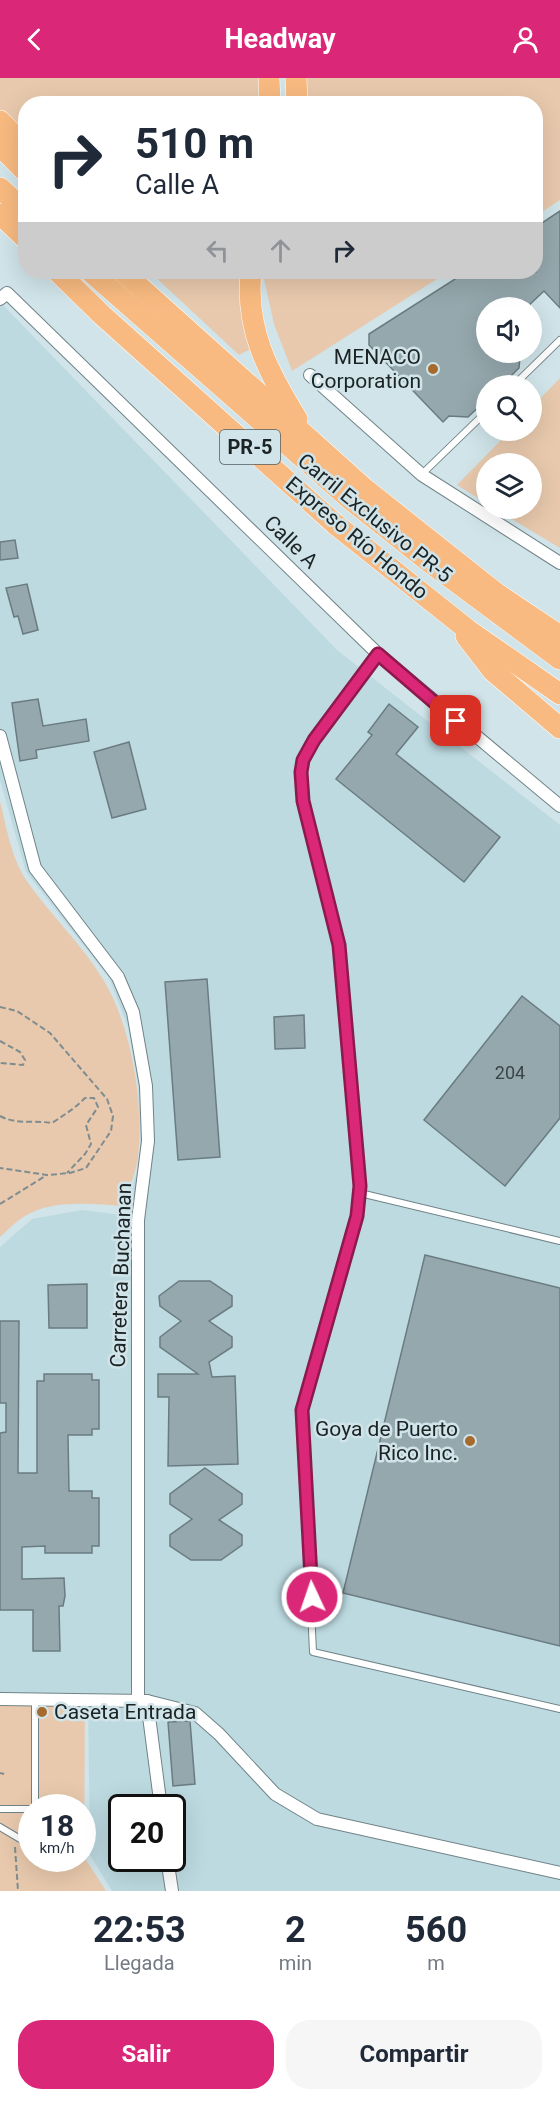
<!DOCTYPE html>
<html lang="es">
<meta charset="utf-8">
<style>
body{margin:0;font-family:Roboto,sans-serif;background:#f6f6f7;color:#1f2937;height:100vh;display:flex;flex-direction:column;font-size:22px;white-space:nowrap}
*{box-sizing:border-box;margin:0}
p{font-size:20px;color:#747a83}
.icon{flex:none;width:33px;height:33px;fill:none;stroke:currentColor;stroke-width:2;stroke-linecap:round;stroke-linejoin:round}
.map{position:relative;height:1813px;overflow:hidden}
.sheet{display:flex;flex-direction:column;background:#fff;flex:1}
.sheet>*{flex:none}
.guide{position:absolute;left:18px;top:18px;width:525px;height:183px;border-radius:24px;box-shadow:0 6px 24px #0002;background:#fff;color:#1f2937;overflow:hidden}
.fabs{position:absolute;left:476px;top:219px;display:grid;gap:12px}
.fabs a{display:grid;place-items:center;width:66px;height:66px;border-radius:50%;background:#fff;box-shadow:0 6px 24px #0002;font-size:30px}
.speed{position:absolute;left:18px;top:1716px;display:flex;gap:12px;font-size:30px;font-weight:700;text-align:center}
.speed>*{display:grid;place-content:center;width:78px;height:78px;border-radius:50%;background:#fff;box-shadow:0 6px 24px #0002;line-height:1}
.speed small{font-size:15px;font-weight:400}
.speed .limit{border:3px solid #111;border-radius:9px;background:#fff;color:#111}
.pin{position:absolute;display:grid;place-items:center;width:51px;height:51px;color:#fff;margin:-26px;border-radius:12px;box-shadow:0 3px 9px #0006}
.me{position:absolute;width:66px;margin:-33px;rotate:357deg;stroke-linejoin:round;filter:drop-shadow(0 0 4px #0008)}
.turn{display:flex;align-items:center;gap:21px;height:126px;padding:0 18px;font-size:27px}
.turn .icon{width:78px;height:78px;stroke-width:2.5}
.turn b{display:block;font-size:42px;line-height:51px}
.lanes{display:flex;align-items:center;height:57px;padding:0 18px;background:#0003;justify-content:center;gap:30px;direction:ltr}
.lanes .off{opacity:.35}
.eta{display:flex;justify-content:space-evenly;align-items:center;height:102px;text-align:center}
.eta b{font-size:36px;font-weight:700;line-height:42px}
.primary-button{display:flex;gap:12px;margin-top:auto;padding:12px 18px}
.primary-button a{flex:1;height:69px;border-radius:24px;background:#db2777;color:#fff;font-size:24px;font-weight:700;line-height:69px;text-align:center}
.primary-button a+a{background:#f6f6f7;color:#1f2937}
header{display:flex;justify-content:space-between;align-items:center;height:78px;padding:0 18px;background:#db2777;color:#fff;font-size:27px;font-weight:700}
.map>svg:first-child{display:block}
.built{fill:#bddae1;fill-rule:evenodd}
.green{fill:#e8c9ad;fill-rule:evenodd}
.building{fill:#95a8ad;stroke:#6a7c81;stroke-width:1.5}
.lines{fill:none;stroke-linecap:round;stroke-linejoin:round}
.lane-casing{stroke:#708387;stroke-width:8}
.street-casing{stroke:#708387;stroke-width:14}
.highway-casing{stroke:#fff;stroke-width:22}
.path{stroke:#7f8d91;stroke-width:2;stroke-dasharray:6 3;stroke-linecap:butt}
.lane{stroke:#fff;stroke-width:6}
.street{stroke:#fff;stroke-width:12}
.highway{stroke:#f8ba80;stroke-width:21}
.route-casing{stroke:#8e194d;stroke-width:15}
.route{stroke:#db2777;stroke-width:10}
.poi-dot{fill:#a66b2c;stroke:#d0e4e9;stroke-width:2}
.labels{text-anchor:middle;stroke-width:5;stroke-linejoin:round;paint-order:stroke}
.number-label{font-size:18px;fill:#3a4447}
.shield{fill:#d0e4e9;stroke:#515d60;stroke-width:1.5}
.shield-label{font-size:20px;font-weight:bold;fill:#1b2325}
.poi-label{font-size:21px;fill:#1b2325;stroke:#d0e4e9;text-anchor:end}
.street-label{font-size:21px;fill:#1b2325;stroke:#d0e4e9}
</style>
<header><svg class="icon" aria-label="back" viewBox="0 0 24 24"><path d="M15 5l-7 7 7 7"/></svg>Headway<svg class="icon" aria-label="person" viewBox="0 0 24 24"><circle cx="12" cy="8" r="4"/><path d="M4 21q1-7 8-7t8 7"/></svg></header>
<div class="map">
<svg width="560" height="1813" viewBox="0 0 560 1813">
<rect width="100%" height="100%" fill="#d0e4e9"/>
<path class="built" d="M0,224L337,572L560,747V1813H112L90,1777L88,1615H0V1169L32,1141L82,1132L122,1137L141,1082L138,1007L128,949L109,900L26,794L0,702ZM122,1730H172V1780H122Z"/>
<g class="green">
<polygon points="0,0 259,0 260,25 26,26 25,60 0,35"/>
<polygon points="306,0 560,0 560,122 536,138 536,26 308,25"/>
<polygon points="150,194 247,194 252,267 249,272 239,277"/>
<polygon points="265,194 448,194 292,293 274,246 264,201"/>
<polygon points="560,300 560,470 495,431 531,430 531,386 486,386 486,425 457,407 510,353 531,352 531,330"/>
<path d="M0,724C7,750 11,779 26,802C50,837 82,866 104,903C132,950 144,1026 138,1080C136,1095 128,1112 123,1128C92,1126 53,1121 25,1138C16,1143 8,1152 0,1159Z"/>
<path d="M0,1625H85L84,1779L106,1813H0ZM32,1730H82V1780H32Z"/>
</g>
<g class="building">
<polygon points="560,133 560,230 544,213 526,230 486,230 486,274 516,274 520,279 519,290 501,308 486,308 486,322 468,339 449,338 443,344 369,267 369,256 466,194 536,194 536,149"/>
<polygon points="15,462 18,480 0,482 0,464"/>
<polygon points="27,506 38,552 23,556 18,538 14,539 6,510"/>
<polygon points="38,621 43,648 86,641 89,663 36,672 37,680 20,683 12,625"/>
<polygon points="389,626 418,649 396,676 500,759 464,804 336,701 372,657 368,654"/>
<polygon points="129,664 146,731 112,740 94,674"/>
<polygon points="207,901 220,1079 178,1082 165,904"/>
<polygon points="522,918 560,948 560,1040 505,1108 424,1042"/>
<polygon points="304,937 305,970 275,971 274,939"/>
<polygon points="425,1177 560,1210 560,1568 343,1515"/>
<polygon points="179,1203 210,1203 232,1218 232,1228 209,1243 232,1259 232,1269 209,1284 212,1299 235,1298 238,1386 168,1388 169,1319 158,1319 158,1296 198,1296 160,1269 160,1259 181,1243 160,1228 159,1218"/>
<polygon points="87,1206 87,1250 49,1250 48,1207"/>
<polygon points="0,1243 19,1243 18,1395 37,1395 37,1303 44,1303 44,1296 92,1296 92,1302 99,1302 99,1351 92,1351 92,1357 68,1357 69,1413 92,1413 92,1420 99,1420 99,1468 92,1468 92,1475 45,1475 45,1468 22,1469 22,1501 64,1500 65,1518 63,1528 59,1528 60,1573 33,1573 33,1532 0,1532 0,1355 6,1354 6,1325 0,1325"/>
<polygon points="205,1390 242,1416 242,1426 219,1442 242,1457 242,1467 221,1482 191,1482 170,1468 170,1457 192,1441 170,1426 170,1416"/>
<polygon points="190,1643 195,1706 173,1708 168,1644"/>
</g>
<g class="lines">
<defs>
<g id="lane">
<polyline points="513,308 560,262"/>
<polyline points="422,396 486,334"/>
<polyline points="378,576 313,662 303,682 301,694 303,723 339,867 360,1108 357,1138 302,1332 313,1574 560,1631"/>
<polyline points="360,1115 560,1163"/>
<polyline points="35,1621 35,1730"/>
<polyline points="0,1731 32,1731"/>
<polyline points="0,1749 32,1768"/>
</g>
<g id="street">
<polyline points="0,221 7,215 378,576 560,728"/>
<polyline points="310,297 422,397 560,485"/>
<polyline points="0,658 35,790 118,899 133,934 146,1008 148,1063 138,1142 138,1622"/>
<polyline points="0,1621 147,1623 195,1635 219,1656 275,1716 317,1741 560,1795"/>
<polyline points="147,1623 161,1730"/>
<polyline points="167,1780 172,1813"/>
</g>
<g id="highway">
<polyline points="269,0 270,26"/>
<polyline points="296,0 297,26"/>
<polyline points="0,43 26,69"/>
<polyline points="0,68 26,94"/>
<polyline points="0,110 26,134"/>
<polyline points="0,136 26,161"/>
<polyline points="58,194 102,237 335,446 468,552 560,616"/>
<polyline points="91,194 351,422 428,483 560,581"/>
<polyline points="123,194 365,411 496,515 560,558"/>
<path d="M251,194C245,251 268,294 297,341"/>
<polyline points="466,558 493,593 560,650"/>
</g>
</defs>
<use href="#lane" class="lane-casing"/>
<use href="#street" class="street-casing"/>
<use href="#highway" class="highway-casing"/>
<g class="path">
<polyline points="0,929 17,933 50,955 107,1021 113,1038 111,1053 86,1090 70,1095 47,1097 0,1090"/>
<polyline points="0,963 20,974 25,982 23,987 0,985"/>
<path d="M0,1038C17,1047 34,1042 52,1045C64,1037 74,1031 85,1020H94L98,1029L86,1047L91,1066L85,1076L67,1095"/>
<polyline points="0,1126 47,1097"/>
<polyline points="0,1695 4,1696"/>
<polyline points="15,1769 18,1813"/>
</g>
<use href="#lane" class="lane"/>
<use href="#street" class="street"/>
<use href="#highway" class="highway"/>
</g>
<g class="lines">
<defs>
<polyline id="route" points="312,1519 302,1332 357,1138 360,1108 339,867 303,723 301,694 303,682 314,662 378,576 456,643"/>
</defs>
<use href="#route" class="route-casing"/>
<use href="#route" class="route"/>
</g>
<g class="poi-dot">
<circle cx="433" cy="291" r="6"/>
<circle cx="470" cy="1363" r="6"/>
<circle cx="42" cy="1634" r="6"/>
</g>
<g class="labels">
<g class="number-label">
<text x="510" y="1001">204</text>
</g>
<rect class="shield" x="220" y="352" width="60" height="34" rx="4.5"/>
<g class="shield-label">
<text x="250" y="376">PR-5</text>
</g>
<g class="poi-label">
<text x="421" y="286">MENACO<tspan x="421" dy="24">Corporation</tspan></text>
<text x="458" y="1358">Goya de Puerto<tspan x="458" dy="24">Rico Inc.</tspan></text>
<text x="54" y="1641" text-anchor="start">Caseta Entrada</text>
</g>
<g class="street-label">
<text transform="translate(375 440) rotate(39)" y="7">Carril Exclusivo PR-5</text>
<text transform="translate(357 460) rotate(40)" y="7">Expreso Río Hondo</text>
<text transform="translate(291 464) rotate(44)" y="7">Calle A</text>
<text transform="translate(121 1197) rotate(-88)" y="7">Carretera Buchanan</text>
</g>
</g>
</svg>
<div class="fabs">
<a><svg class="icon" aria-label="sound" viewBox="0 0 24 24"><path d="M4 9h4l5-4v14l-5-4H4zM17 9q2 3 0 6"/></svg></a>
<a><svg class="icon" aria-label="search" viewBox="0 0 24 24"><circle cx="10" cy="10" r="6"/><path d="M15 15l6 6"/></svg></a>
<a><svg class="icon" aria-label="layers" viewBox="0 0 24 24"><path d="M12 4l9 5-9 5-9-5zM3 14l9 5 9-5"/></svg></a>
</div>
<div class="speed"><div>18<small>km/h</small></div><div class="limit">20</div></div>
<div class="pin" style="left:456px;top:643px;background:#d93025"><svg class="icon" aria-label="arrive" viewBox="0 0 24 24"><path d="M6 21V4h12l-3 4 3 4H6"/></svg></div>
<svg class="me" style="left:312px;top:1519px" viewBox="-20 -20 40 40"><circle r="17" fill="#db2777" stroke="#fff" stroke-width="3"/><path d="M0-11L8 9 0 5-8 9z" fill="#fff"/></svg>
<div class="guide">
<div class="turn"><svg class="icon" aria-label="right" viewBox="0 0 24 24"><path d="M7 20v-9h11M14 6l5 5-5 5"/></svg><div><b>510 m</b>Calle A</div></div>
<div class="lanes"><svg class="icon off" aria-label="left" viewBox="0 0 24 24"><path d="M17 20v-9H6M10 6l-5 5 5 5"/></svg><svg class="icon off" aria-label="ahead" viewBox="0 0 24 24"><path d="M12 20V5M6 11l6-6 6 6"/></svg><svg class="icon" aria-label="right" viewBox="0 0 24 24"><path d="M7 20v-9h11M14 6l5 5-5 5"/></svg></div>
</div>
</div>
<section class="sheet">
<div class="eta">
<div><b>22:53</b><p>Llegada</p></div>
<div><b>2</b><p>min</p></div>
<div><b>560</b><p>m</p></div>
</div>
<div class="primary-button"><a>Salir</a><a>Compartir</a></div>
</section>
